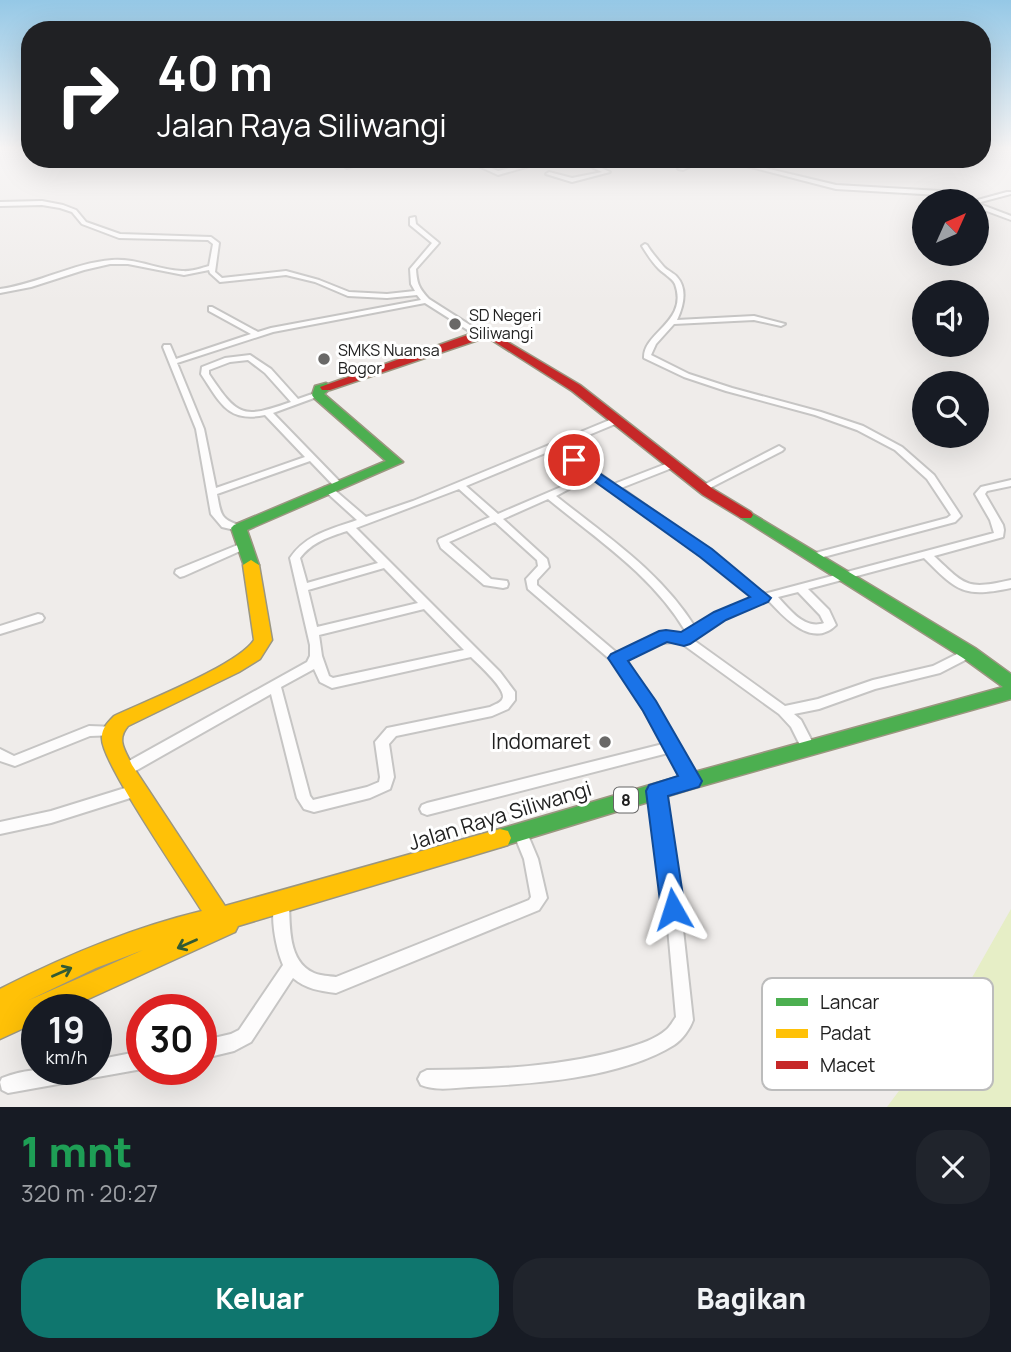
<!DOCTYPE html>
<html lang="id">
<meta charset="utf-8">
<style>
body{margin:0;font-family:Manrope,sans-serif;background:#20242c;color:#f1f3f6;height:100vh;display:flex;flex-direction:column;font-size:26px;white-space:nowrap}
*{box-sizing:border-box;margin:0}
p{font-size:23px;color:#9ea1a6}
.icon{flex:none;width:38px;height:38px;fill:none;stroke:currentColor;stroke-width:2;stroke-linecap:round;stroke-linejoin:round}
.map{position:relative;height:1107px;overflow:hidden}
.drawer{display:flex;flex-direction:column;background:#171b24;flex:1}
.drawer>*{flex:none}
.hud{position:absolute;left:21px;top:21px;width:970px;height:147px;border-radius:28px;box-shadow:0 7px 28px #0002;background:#202124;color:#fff;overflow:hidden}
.needle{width:46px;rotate:45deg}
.tools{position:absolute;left:912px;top:189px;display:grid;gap:14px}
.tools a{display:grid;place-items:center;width:77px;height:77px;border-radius:50%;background:#171b24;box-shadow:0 7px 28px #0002;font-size:35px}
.speed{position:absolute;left:21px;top:994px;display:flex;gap:14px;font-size:35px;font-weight:700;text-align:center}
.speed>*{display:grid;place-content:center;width:91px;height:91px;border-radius:50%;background:#171b24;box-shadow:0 7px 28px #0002;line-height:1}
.speed small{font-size:18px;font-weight:400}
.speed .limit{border:10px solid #d22;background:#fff;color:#111}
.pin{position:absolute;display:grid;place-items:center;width:60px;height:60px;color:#fff;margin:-30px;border:4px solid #fff;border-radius:50%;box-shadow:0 2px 7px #0007}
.me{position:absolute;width:77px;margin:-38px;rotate:354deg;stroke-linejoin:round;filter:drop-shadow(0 0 5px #0008)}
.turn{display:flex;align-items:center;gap:24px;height:147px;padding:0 21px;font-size:32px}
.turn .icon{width:91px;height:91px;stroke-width:2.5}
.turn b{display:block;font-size:49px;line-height:60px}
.round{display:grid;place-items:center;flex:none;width:74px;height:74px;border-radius:28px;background:#20242c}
.summary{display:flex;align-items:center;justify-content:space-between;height:119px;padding:0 21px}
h1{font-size:42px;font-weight:800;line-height:52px;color:#1e9e55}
.cta{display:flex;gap:14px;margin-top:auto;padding:14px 21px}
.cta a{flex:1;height:80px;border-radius:28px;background:#0f766e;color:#fff;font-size:28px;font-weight:800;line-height:80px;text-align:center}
.cta a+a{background:#20242c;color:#f1f3f6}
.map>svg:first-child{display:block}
.farmland{fill:#f1ecdc}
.grass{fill:#e6eec6}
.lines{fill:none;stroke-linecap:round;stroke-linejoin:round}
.street-casing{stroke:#c6c5c4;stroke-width:4}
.fast-casing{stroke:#9b9680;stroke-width:3}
.slow-casing{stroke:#9b9680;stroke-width:3}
.jam-casing{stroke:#9b9680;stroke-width:3}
.street{fill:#fdfcfc;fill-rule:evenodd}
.fast{fill:#4caf50;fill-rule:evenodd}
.slow{fill:#ffc107;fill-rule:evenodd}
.jam{fill:#c62828;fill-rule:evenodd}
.oneway{stroke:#325a34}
.route{fill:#1a73e8;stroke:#114b97;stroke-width:2}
.poi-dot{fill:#696867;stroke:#fff;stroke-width:2.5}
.labels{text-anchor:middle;stroke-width:6;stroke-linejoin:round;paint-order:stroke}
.far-poi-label{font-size:16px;fill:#212121;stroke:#fff;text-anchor:start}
.shield{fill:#fff;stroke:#646464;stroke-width:2}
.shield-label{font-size:16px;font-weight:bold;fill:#212121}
.near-poi-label{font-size:21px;fill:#212121;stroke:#fff;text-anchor:end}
.near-street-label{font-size:21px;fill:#212121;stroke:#fff}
.key{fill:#fff;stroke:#bcbcbc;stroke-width:2}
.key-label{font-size:19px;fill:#212121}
</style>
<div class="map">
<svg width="1011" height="1107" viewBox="0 0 1011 1107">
<rect width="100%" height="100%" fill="#efecea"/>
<polygon class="farmland" points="150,159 274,159 245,164 148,166"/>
<polygon class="grass" points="1011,909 1011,1107 887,1107 936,1041"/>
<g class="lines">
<defs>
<g id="street">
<polygon points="366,159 375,159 347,168 344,166"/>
<polygon points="463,159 470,159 498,171 545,159 554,159 498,175"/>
<polygon points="575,159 582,159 610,172 572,182 546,174 549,172 572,178 602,172"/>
<polygon points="698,159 705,159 683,170 678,169"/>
<polygon points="719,159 728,159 836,185 940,191 971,201 963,201 940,195 836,189"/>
<polygon points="1007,192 1011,192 1011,194 977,203 1011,216 1011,220 976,207 976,201 974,201"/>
<path d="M42,201L63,205L76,210L86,222L120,234L211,237L219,243L215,272L222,278L286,271L319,280L349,292L387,294L415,291L411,284L410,269L432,243L410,225V218L415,217L416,224L439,243L416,269C417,284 419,288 429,299L484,334L477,336L425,303L273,332L177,363L204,429L216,488L305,457L265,415C227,423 220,402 201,374L202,367L225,358L250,355L271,369L298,399L318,392L322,395L273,413L341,483L343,485L341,487H335L310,461L217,494C221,515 220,520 243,526L244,528L239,531L222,527L211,514L196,429L163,347L164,345H170L176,359L251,334L209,311V307H212L258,332L271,328L421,300L417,295L387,298L348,296L315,282L286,275L220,282L210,273L209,270L184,275L128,264H110L84,270L31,287L0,293V289C38,284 73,263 112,260C136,258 158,270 182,271C192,272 201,268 209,266L213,244L208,240L119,238L82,224L72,212L60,208L42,205L0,206V202ZM248,360L265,373L291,402C242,419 238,417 209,374V370L230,362Z"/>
<path d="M645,244L647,245C652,253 658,260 664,267C668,271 674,273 677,277C688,289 683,307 677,320L754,316L785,324L781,326L754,320L674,324L656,344L651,355L689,374L732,388L821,412L863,426L902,447L934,475L961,516L955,522L812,560L808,559L807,557L808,555L947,518L951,515L927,479L895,450L857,430L815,415L726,391L684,377L644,358C643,332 689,322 675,284C672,278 664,274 659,269C652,262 647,254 642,246Z"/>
<path d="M617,417L621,420L620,422L466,486L498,514L561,487H567L569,489L556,496C606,536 660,571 695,627L716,613L754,597L702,555L571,462L569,460L571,458H577L614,484L671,462H677L679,464L677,466L621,488L710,551L764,594L994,533L990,520L975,494L981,487L1011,480V486L987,491L985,494L1003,525L1004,530L1003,537L934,556C966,586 966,590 1011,580V588C963,598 957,591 924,558L808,589L829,610L836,625C812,649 784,617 768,600L724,619L692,639L785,706L818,699L873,680L933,666L965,650H973L975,653L973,656L940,673L875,689L819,709L794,714L801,720L816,749L814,753L809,754L804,753L791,727L779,714L681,643C660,639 643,650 625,659L628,662L676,743H678L698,781L696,785L691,787L686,785L668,753L427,815L422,813L420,809L422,805L427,803L663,744L620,668L528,589L526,579L538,566L537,560L495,522L449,542L491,579L507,581L508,584L507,587L503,588L484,585L441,548L438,541L439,539L490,517L459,489L356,528L500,672L515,692V700L508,709L492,716L396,736L389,744L394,777L390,789L370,798L314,812L304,809L297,798L271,694L130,774L125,775L120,774L118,770L120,766L307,662L310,656V645L290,558C306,534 332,529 357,520L325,491L323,489L325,487H331L366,517L413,501ZM548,499C598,540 653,576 686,632C679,636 668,633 659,635C644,638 631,646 617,653L537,585V580L549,567L547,559L503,519ZM347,531L378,563L307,583L300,558C312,542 329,537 347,531ZM384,568L418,603L317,627L308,590ZM798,592L820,615L824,623C805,630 790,610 778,597ZM424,609L464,650L333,678L329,676L322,656L319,635ZM471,657C478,664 504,687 503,697C502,703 495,704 490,707L392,727L387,728L375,742L380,777L379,782L367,787L313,800L310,796L281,687L314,669L320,682L332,688Z"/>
<polygon points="779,446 784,449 782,451 706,490 700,490 698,488"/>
<polygon points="245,542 249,543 250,545 249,547 184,576 180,577 175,573 176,570"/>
<polygon points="38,614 42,615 44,618 42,621 0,634 0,626"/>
<polygon points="89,726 117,727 118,731 117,735 90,736 15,766 0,761 0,749 14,756"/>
<polygon points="138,784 143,786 145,790 143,794 51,823 0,834 0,822 51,811"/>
<path d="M657,785L662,787L664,791L678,884L693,1020C690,1029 682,1040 674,1045C619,1079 532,1084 469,1087C454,1088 435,1091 421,1085L418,1079L421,1073L427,1070C493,1070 563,1067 627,1048C640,1044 656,1039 666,1030C670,1027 673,1021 676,1017L664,884L650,791L652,787Z"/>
<path d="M520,826L525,828L538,859L547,898L539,910L336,993C320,991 306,989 293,978L251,1042L234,1051L201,1059V1041L231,1034L239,1030L283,965C276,949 269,914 276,898L281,896L286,898L289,903C290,927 288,962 314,973C321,976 329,976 336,977L529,900L531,897L524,859L513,832L515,828Z"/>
<path d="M142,1051V1069L8,1093L2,1090L0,1082L2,1078C31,1066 66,1069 96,1069V1060Z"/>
</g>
<g id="fast">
<polygon points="326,383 332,387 324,394 403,462 247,530 259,565 257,569 245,569 231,528 234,525 386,461 314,398 312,395 315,386"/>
<polygon points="746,510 975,648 1011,674 1011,699 691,789 500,847 492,845 489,838 492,831 500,829 691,773 1003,687 963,658 741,518 739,515 741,512"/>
</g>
<path id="slow" d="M251,560L259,565L272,640L260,659L239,672L128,726C116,740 125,750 132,765L225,906L500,829L508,831L511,838L508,845L238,926L235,932L64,1010H37V1022L0,1039V989C65,956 131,928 202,911C184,882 102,763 102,739C101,729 108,722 114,716C146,701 238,665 254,640L243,565ZM143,950L27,1001L96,968Z"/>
<polygon id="jam" points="489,331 580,385 713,489 751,512 753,515 751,518 741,518 703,495 572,391 487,337 330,390 322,390 320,387 476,332"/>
</defs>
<use href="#street" class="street-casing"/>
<use href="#fast" class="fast-casing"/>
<use href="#slow" class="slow-casing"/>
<use href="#jam" class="jam-casing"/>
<use href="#street" class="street"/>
<use href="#fast" class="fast"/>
<use href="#slow" class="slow"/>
<use href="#jam" class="jam"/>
</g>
<defs><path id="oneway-shaft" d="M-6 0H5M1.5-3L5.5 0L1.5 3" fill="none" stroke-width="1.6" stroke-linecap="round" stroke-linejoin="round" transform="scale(1.75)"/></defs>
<g class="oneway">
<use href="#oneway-shaft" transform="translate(187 944) rotate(156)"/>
<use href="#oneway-shaft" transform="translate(62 972) rotate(-24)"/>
</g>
<linearGradient id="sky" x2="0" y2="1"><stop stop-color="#95c8e6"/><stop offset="0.49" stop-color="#f8f6f6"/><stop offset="1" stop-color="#f8f6f6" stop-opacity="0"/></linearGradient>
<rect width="1011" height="302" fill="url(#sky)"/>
<polygon class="route" points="574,456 712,549 771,598 768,602 726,620 690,644 684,646 667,642 628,661 656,701 702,781 699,787 668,796 685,909 681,917 673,920 665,917 661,909 646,791 649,785 678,776 643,711 608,658 611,654 659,631 666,630 681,632 714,612 750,597 700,557 569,463 569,457"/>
<g class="poi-dot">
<circle cx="455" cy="324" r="7"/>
<circle cx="324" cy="359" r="7"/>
<circle cx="605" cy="742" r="7"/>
</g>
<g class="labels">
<g class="far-poi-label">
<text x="469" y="321">SD Negeri<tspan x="469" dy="18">Siliwangi</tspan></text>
<text x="338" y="356">SMKS Nuansa<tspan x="338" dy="18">Bogor</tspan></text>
</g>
<rect class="shield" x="614" y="787.5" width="24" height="25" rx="5"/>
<g class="shield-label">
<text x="626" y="806">8</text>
</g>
<g class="near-poi-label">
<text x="591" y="749">Indomaret</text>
</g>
<g class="near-street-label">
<text transform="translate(500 816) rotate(-17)" y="7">Jalan Raya Siliwangi</text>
</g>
</g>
<rect x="762" y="978" width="231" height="112" rx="10" class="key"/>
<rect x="776" y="998" width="32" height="8" fill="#4caf50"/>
<rect x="776" y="1029" width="32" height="9" fill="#ffc107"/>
<rect x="776" y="1061" width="32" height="8" fill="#c62828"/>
<g class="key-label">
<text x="820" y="1009">Lancar</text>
<text x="820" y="1040">Padat</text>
<text x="820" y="1072">Macet</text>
</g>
</svg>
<div class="tools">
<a><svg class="needle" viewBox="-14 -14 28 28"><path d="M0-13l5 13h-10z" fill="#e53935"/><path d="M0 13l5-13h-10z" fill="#9ea1a6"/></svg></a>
<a><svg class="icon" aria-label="sound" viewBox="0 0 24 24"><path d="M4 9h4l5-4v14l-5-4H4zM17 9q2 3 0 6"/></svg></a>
<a><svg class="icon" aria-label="search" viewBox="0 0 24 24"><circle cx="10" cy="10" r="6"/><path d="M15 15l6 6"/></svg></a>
</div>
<div class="speed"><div>19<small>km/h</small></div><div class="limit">30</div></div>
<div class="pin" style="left:574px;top:460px;background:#d93025"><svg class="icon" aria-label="arrive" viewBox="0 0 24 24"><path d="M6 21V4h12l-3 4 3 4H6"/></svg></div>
<svg class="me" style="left:673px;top:909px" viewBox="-20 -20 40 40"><path d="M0-17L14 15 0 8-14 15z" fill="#1a73e8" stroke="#fff" stroke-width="4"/></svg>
<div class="hud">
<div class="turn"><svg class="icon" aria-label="right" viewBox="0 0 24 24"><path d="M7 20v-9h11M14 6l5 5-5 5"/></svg><div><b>40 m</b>Jalan Raya Siliwangi</div></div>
</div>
</div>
<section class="drawer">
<div class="summary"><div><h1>1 mnt</h1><p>320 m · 20:27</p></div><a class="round"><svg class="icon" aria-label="close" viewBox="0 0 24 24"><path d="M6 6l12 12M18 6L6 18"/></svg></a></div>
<div class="cta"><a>Keluar</a><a>Bagikan</a></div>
</section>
